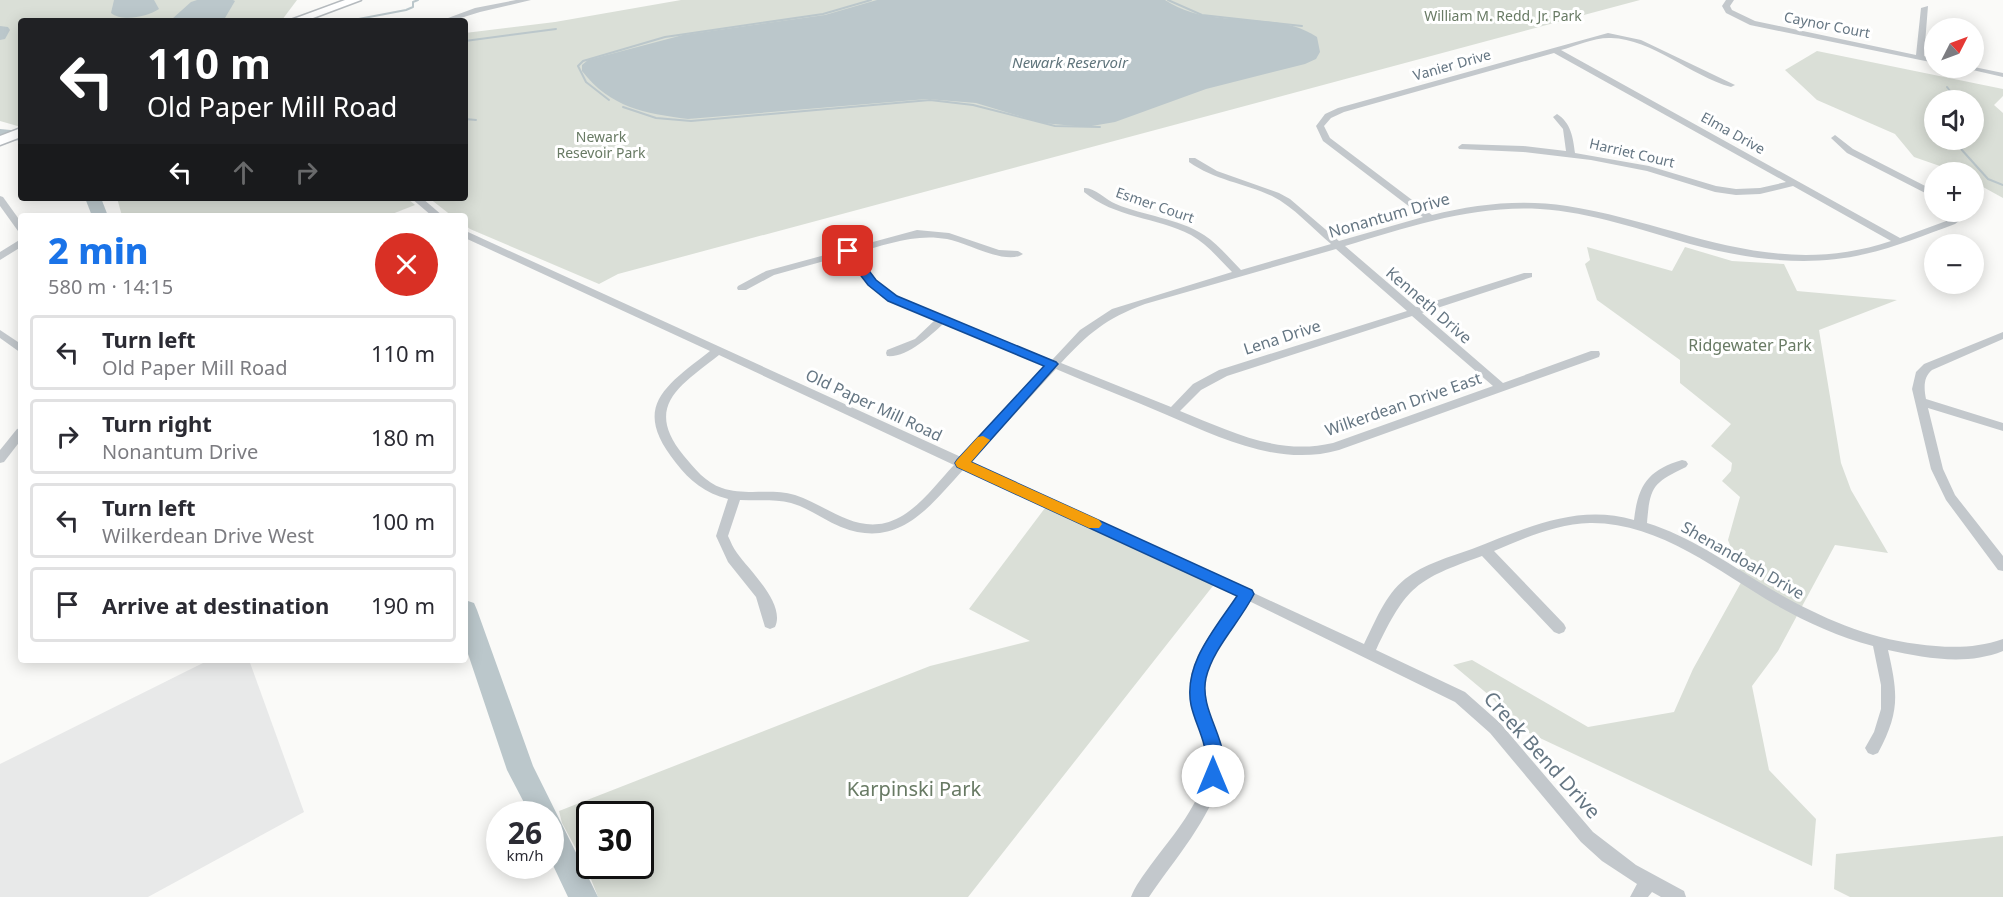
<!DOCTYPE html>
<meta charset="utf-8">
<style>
body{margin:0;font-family:"Noto Sans",sans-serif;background:#f7f7f7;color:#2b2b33;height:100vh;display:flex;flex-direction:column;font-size:22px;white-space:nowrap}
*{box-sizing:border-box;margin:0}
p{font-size:20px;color:#7c7c81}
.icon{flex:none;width:33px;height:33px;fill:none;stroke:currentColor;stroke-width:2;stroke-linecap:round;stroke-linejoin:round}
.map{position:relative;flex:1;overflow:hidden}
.details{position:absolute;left:18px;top:213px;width:450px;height:450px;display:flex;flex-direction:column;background:#fff;border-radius:6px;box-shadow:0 3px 15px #0003}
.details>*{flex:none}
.banner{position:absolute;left:18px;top:18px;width:450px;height:183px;border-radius:6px;box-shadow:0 3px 15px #0003;background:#202124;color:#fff;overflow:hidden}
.needle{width:39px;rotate:48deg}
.tools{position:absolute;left:1924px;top:18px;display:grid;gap:12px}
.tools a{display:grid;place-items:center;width:60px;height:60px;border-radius:50%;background:#fff;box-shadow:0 3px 15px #0003;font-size:30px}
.speed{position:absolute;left:486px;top:801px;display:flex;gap:12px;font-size:30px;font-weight:700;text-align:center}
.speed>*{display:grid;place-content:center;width:78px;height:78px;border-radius:50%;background:#fff;box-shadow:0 3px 15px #0003;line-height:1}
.speed small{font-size:15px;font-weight:400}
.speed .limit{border:3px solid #111;border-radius:9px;background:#fff;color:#111}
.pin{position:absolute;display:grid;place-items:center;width:51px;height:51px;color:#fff;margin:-26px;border-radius:12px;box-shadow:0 3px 9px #0006}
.me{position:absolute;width:66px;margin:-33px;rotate:0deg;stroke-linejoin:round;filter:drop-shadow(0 0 4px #0008)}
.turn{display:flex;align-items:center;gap:21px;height:126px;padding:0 30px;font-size:27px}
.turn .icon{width:78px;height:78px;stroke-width:2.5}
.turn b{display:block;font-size:42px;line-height:51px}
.lanes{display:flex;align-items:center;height:57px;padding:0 30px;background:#0003;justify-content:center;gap:30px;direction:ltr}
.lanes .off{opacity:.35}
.round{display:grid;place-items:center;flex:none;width:63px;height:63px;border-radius:32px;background:#f7f7f7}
.headline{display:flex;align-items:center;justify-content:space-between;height:102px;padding:0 30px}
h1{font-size:36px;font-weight:800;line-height:45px;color:#1a73e8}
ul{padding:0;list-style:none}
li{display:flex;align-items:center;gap:18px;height:75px;margin:0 12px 9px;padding:0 18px;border:3px solid #e1e1e2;border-radius:6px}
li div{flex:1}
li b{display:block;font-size:22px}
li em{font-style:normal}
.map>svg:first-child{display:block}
.built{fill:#e8e9e9}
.green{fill:#dadfd7;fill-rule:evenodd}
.water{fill:#bbc7cb}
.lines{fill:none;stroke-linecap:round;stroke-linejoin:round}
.stream{stroke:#bbc7cb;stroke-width:2}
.river{fill:#bbc7cb;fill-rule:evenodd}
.primary-casing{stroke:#b5babe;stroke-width:3}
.minor{fill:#c3c8cc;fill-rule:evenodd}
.primary{fill:#fff;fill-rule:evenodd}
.route{fill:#1a73e8;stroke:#114b97;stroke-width:1.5}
.slow{fill:#f59e0b}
.labels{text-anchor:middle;stroke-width:6;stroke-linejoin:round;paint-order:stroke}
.far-park-label{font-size:14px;fill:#687a64;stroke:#fff}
.far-street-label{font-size:14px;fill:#657683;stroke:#fff}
.far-water-label{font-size:15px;font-style:italic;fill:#60757c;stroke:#fff}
.street-label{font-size:16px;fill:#657683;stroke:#fff}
.park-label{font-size:16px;fill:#687a64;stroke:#fff}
.near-street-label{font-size:20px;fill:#657683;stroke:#fff}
.near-park-label{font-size:20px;fill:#687a64;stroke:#fff}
</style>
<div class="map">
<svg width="2003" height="897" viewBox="0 0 2003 897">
<rect width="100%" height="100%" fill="#fafaf8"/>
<polygon class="built" points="209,660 249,660 304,812 148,897 0,897 0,764"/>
<g class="green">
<polygon points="0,0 297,0 282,20 278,21 21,21 21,127 0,121"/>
<polygon points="681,0 1640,0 618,274 599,284 470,229 465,225 465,216 452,216 429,198 465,198 465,33 555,22"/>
<path d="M1817,51L2003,89V96L1994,105L2003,113V198L1974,182V172H1957L1914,157L1895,134L1817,100L1785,70ZM1935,100H1974V140H1935Z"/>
<polygon points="117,198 407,198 415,205 387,216 122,216"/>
<polygon points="1587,247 1672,271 1685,247 1732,261 1784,264 1797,291 1897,300 1819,330 1841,463 1851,490 1888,553 1835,545 1778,651 1752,686 1769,770 1816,819 1812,866 1525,731 1490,696 1453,665 1472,660 1588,727 1674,712 1693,669 1743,579 1728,540 1740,497 1722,481 1731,471 1732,463 1711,446 1731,424 1680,383 1680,360 1597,300 1585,264 1590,260"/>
<path d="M1045,508L1216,582L968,897H598L587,869L562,823L559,811L930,666L1030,641L969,609ZM590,814H640V866H590Z"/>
<polygon points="2003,836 2003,897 1850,897 1834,889 1836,854"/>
</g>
<g class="water">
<path d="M114,0H154L159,9C147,17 122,22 111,13Z"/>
<polygon points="197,0 233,0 235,1 225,18 218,21 172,19 191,2"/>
<path d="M877,0H1165C1213,32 1274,8 1317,37L1320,52L1316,59L1305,64L1206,89L1115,122L1086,127L1042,123L976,103L927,99L688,119C644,113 611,108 582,71V65L588,60L683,35L825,15Z"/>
</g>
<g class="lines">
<g class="stream">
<polyline points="1168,0 1202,15 1302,26"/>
<polyline points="348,21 406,10 413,7 413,2 418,0"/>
<polyline points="465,41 556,29"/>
<polyline points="1947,87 1957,100"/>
<polyline points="609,100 586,82 578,66 583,61 665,37 823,14 871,0"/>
<polyline points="623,107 656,118 691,121 930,100 973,105 1055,126 1100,127"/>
<polyline points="465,119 476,120"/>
<polyline points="1961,140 1961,149 1988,179 2003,185"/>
</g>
<g class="river">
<polygon points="0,26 8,27 10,30 5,39 0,40"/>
<polygon points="0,129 21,131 21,141 0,137"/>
<polygon points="85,198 101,198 108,216 92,216"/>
<polygon points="465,600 474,603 477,610 533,766 598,897 568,897 550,859 550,814 530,814 507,770 465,645"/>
</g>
<defs>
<g id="primary">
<polygon points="345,0 361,0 305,21 288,21"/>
<polygon points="21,128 21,137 0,145 0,136"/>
</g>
</defs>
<use href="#primary" class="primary-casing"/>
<g class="minor">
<polygon points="516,0 531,0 480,12 451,21 440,21 475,8"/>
<polygon points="1726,0 1734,0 1730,6 1732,10 1755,21 1916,55 1921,8 1928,6 1924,56 1935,59 1935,63 1750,25 1726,13 1722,6"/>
<path d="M1608,33L1641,40L1735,85L1731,87C1691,76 1652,39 1611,38C1596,37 1576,46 1561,50L1900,238L1949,220L1953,217L1954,212H1962L1963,218L1955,224C1925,235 1896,247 1865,254C1807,268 1747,259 1690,244C1641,230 1591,212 1540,209C1472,205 1409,227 1345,246L1416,307L1524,273H1532V277L1422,313L1503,383L1591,351H1599L1600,354L1599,357L1339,450C1279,467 1221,438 1167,415C1130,399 1093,385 1056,369L971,462L1364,644C1375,622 1385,595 1405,579C1424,564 1449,557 1472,549C1525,529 1576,503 1634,520C1638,485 1648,470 1682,460L1686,461L1688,464L1686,467C1653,483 1650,486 1647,523C1689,536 1726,562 1764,585C1811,613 1862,637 1917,644C1947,648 1974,649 2003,639V651C1966,666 1925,658 1888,650C1898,694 1900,712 1878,753L1873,755L1868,753L1865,748L1874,732L1881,709V685L1873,646C1839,637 1806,622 1776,605C1719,572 1659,522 1590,523C1556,524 1525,538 1494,551L1564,624L1566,628L1564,632L1559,634L1554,632L1482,556C1416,580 1407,585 1376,650L1465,692L1500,723L1593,832L1636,865L1684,891L1686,897H1661L1652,892L1648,897H1630L1637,884L1602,861L1581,842L1490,733L1455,702L1249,601C1234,623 1207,655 1204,681C1201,714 1228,742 1221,775C1212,818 1173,861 1149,897H1131C1135,886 1143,876 1150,866C1170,839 1196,810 1205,777C1214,744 1188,716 1190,684C1191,655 1222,619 1237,596L964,469C929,507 899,550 841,527C824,520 809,508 791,503C775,499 757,501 740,500L728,536C731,542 733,548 737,553C749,570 786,604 775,627L770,629L765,627L756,597L728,562L716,536L728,499C705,493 690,481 676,463C631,407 664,387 710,351L465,238V231L468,232L961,457L1046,366L943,324C930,336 907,358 887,356L886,353L887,350L915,339L935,320C895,304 872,291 846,255L774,275L746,290H738L737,288L738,286L766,271L917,230L949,233L999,250L1018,251L1023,254C1006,266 966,242 947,239C915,233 885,245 855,253L877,280L901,298L1052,360L1080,330L1112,309L1232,272C1219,259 1207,244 1191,235C1156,217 1115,218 1084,192V188C1094,187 1106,200 1116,204C1144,216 1178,218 1204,235C1218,244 1229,258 1241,270L1331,244C1312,228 1294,207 1272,196C1244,183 1214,180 1189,162V158H1195L1217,171L1279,193L1290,199L1339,241L1423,217L1323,141L1316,126L1325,114L1338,108ZM1554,53L1786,182L1760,188L1736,189L1716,186L1649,166L1575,153C1573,137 1571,123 1557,114L1553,117L1563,129L1566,151L1523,146L1462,144L1458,147L1459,149L1523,152L1591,160L1647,171L1715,192L1736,195L1760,194L1793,186L1891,241C1771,281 1681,224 1567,206C1521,199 1476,204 1432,215L1330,138L1324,126L1331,118L1344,112ZM1336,249L1407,311L1219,370L1193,384L1171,407L1061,363C1089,333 1105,319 1145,304ZM1412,316L1493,386L1333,443C1278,456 1230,431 1180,411L1201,390L1227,376ZM719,355L954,465C935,485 914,516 885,523C852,531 824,504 795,495C771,488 745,496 722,488C706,483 694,468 684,456C643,406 680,386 719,355Z"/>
<polygon points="1974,67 2003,73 2003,77 1964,68"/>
<polygon points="1835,135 1853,149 1935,191 1935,198 1847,153 1831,138"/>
<polygon points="0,196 3,197 21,222 21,232 18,231 0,206"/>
<polygon points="411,198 422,198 443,216 432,216"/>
<polygon points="21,239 21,247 0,260 0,252"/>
<polygon points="0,330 21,344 21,353 0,338"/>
<path d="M2003,332V339L1932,370C1923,377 1924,389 1926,399L2003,423V431L1928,408L1943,469L1955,495L2003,556V571L1998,570L1946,500L1931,469L1912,389L1916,372L1924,364Z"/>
<polygon points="21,428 21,440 4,462 0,463 0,450 17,429"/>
</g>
<use href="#primary" class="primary"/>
</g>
<path class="route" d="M848,247L852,248L876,280L897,296L1056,362L1058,364L971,462L1252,590L1254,594C1240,622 1213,648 1206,678C1198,714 1236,746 1220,782L1213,784L1207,782C1202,771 1208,757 1204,745C1201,732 1194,719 1191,705C1183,664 1215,629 1237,596L957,467L955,463L957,460L1044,366L888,301L868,285L842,251Z"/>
<polygon class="slow" points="983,436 990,440 971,462 1099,520 1102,524 1099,528 1089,528 957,467 955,463 957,460 978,437"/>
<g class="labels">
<g class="far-park-label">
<text x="1503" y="21">William M. Redd, Jr. Park</text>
<text x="601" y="142">Newark<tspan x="601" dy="16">Resevoir Park</tspan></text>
</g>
<g class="far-street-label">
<text transform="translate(1827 25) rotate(11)" y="5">Caynor Court</text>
<text transform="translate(1452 65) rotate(-16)" y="5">Vanier Drive</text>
<text transform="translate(1733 133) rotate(29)" y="5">Elma Drive</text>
<text transform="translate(1632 153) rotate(13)" y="5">Harriet Court</text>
<text transform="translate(1155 205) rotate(19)" y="5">Esmer Court</text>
</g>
<g class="far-water-label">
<text x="1070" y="68">Newark Reservoir</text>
</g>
<g class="street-label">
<text transform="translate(1389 215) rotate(-16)" y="6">Nonantum Drive</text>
<text transform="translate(1429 305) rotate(41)" y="6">Kenneth Drive</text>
<text transform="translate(1282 337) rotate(-18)" y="6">Lena Drive</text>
<text transform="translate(1403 404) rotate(-19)" y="6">Wilkerdean Drive East</text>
<text transform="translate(874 405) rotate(25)" y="6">Old Paper Mill Road</text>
<text transform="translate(1743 560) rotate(30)" y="6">Shenandoah Drive</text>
</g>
<g class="park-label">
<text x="1750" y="351">Ridgewater Park</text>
</g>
<g class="near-street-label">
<text transform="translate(1542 755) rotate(48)" y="7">Creek Bend Drive</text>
</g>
<g class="near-park-label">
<text x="914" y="796">Karpinski Park</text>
</g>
</g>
</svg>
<div class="tools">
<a><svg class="needle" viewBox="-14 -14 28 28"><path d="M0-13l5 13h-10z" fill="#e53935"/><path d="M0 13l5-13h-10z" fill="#7c7c81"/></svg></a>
<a><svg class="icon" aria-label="sound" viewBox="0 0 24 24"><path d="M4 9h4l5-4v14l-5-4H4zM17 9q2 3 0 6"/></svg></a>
<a>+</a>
<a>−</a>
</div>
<div class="speed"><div>26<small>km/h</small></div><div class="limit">30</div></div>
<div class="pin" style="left:848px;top:251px;background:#d93025"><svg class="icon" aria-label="arrive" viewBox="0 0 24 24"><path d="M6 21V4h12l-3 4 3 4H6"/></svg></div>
<svg class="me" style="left:1213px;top:776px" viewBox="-20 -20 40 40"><circle r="19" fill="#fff"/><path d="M0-13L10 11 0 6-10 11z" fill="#1a73e8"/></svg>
<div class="banner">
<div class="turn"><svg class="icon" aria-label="left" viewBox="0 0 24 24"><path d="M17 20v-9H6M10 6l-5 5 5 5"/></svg><div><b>110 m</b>Old Paper Mill Road</div></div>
<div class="lanes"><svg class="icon" aria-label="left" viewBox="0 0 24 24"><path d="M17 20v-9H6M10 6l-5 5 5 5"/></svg><svg class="icon off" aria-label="ahead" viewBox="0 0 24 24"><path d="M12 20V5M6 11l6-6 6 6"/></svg><svg class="icon off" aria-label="right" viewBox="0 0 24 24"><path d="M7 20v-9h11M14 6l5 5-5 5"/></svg></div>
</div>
<section class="details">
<div class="headline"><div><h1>2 min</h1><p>580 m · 14:15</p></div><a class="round" style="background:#d93025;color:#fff"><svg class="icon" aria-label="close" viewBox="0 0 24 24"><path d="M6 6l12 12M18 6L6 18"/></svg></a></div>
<ul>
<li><svg class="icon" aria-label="left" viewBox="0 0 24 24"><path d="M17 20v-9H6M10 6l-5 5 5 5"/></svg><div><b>Turn left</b><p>Old Paper Mill Road</p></div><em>110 m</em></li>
<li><svg class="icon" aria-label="right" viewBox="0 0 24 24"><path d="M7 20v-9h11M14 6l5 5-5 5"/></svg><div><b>Turn right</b><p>Nonantum Drive</p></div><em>180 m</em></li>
<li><svg class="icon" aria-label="left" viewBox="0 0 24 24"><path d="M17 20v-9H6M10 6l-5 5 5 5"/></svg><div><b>Turn left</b><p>Wilkerdean Drive West</p></div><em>100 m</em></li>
<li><svg class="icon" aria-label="arrive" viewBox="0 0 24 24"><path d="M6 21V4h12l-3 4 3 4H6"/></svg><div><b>Arrive at destination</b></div><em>190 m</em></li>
</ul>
</section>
</div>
